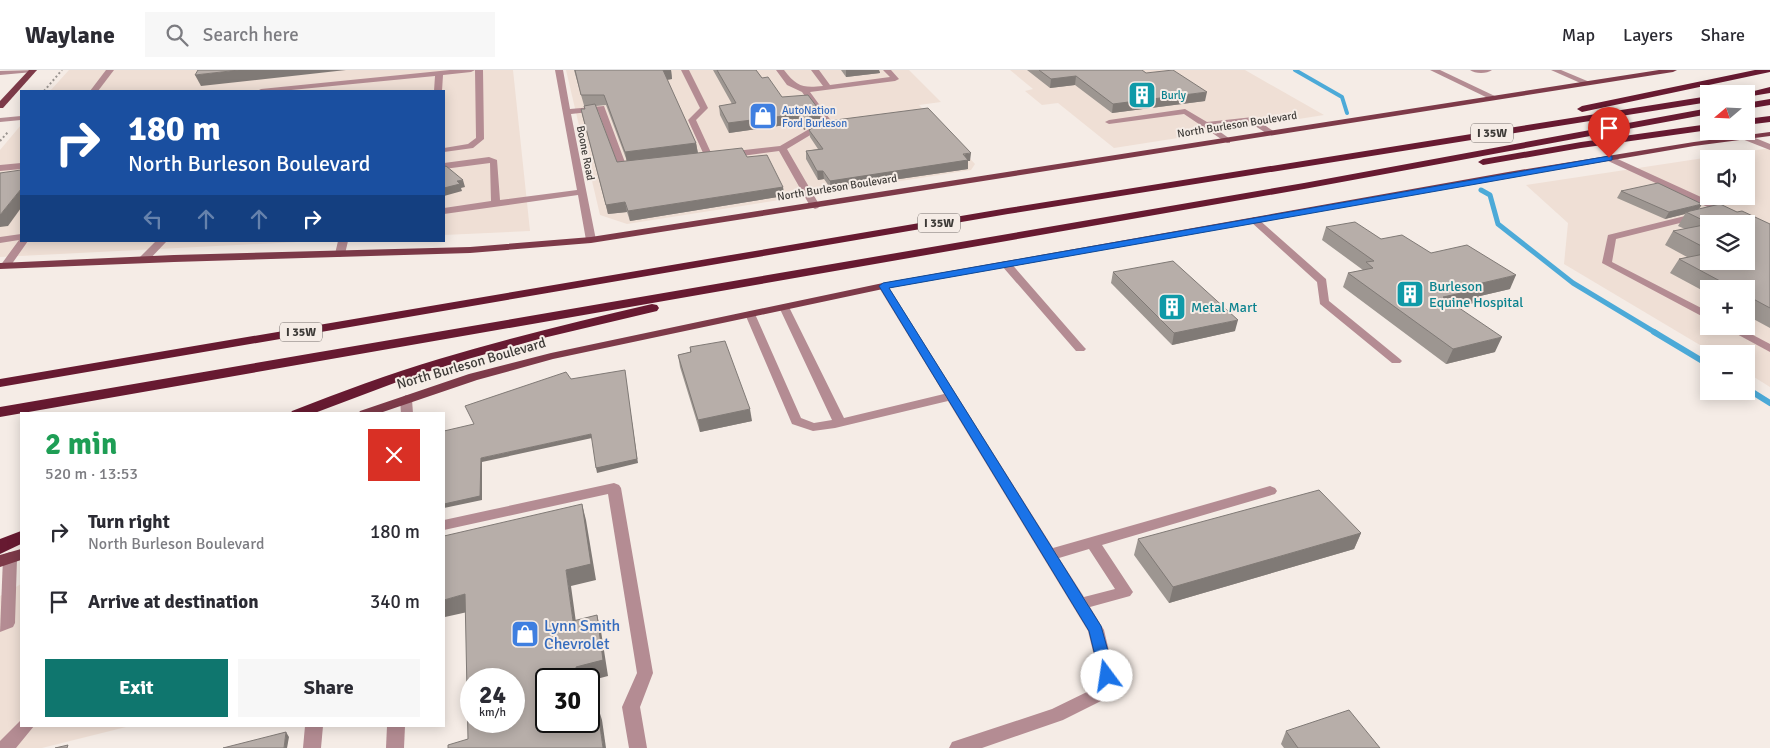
<!DOCTYPE html>
<meta charset="utf-8">
<style>
body{margin:0;font-family:Signika,sans-serif;background:#f7f7f7;color:#2b2b33;height:100vh;display:flex;flex-direction:column;font-size:19px;white-space:nowrap}
*{box-sizing:border-box;margin:0}
p{font-size:16px;color:#7c7c81}
.icon{flex:none;width:28px;height:28px;fill:none;stroke:currentColor;stroke-width:2;stroke-linecap:round;stroke-linejoin:round}
.map{position:relative;flex:1;overflow:hidden}
.side{position:absolute;left:20px;top:342px;width:425px;height:315px;display:flex;flex-direction:column;background:#fff;border-radius:0px;box-shadow:0 2px 12px #0003}
.side>*{flex:none}
.hud{position:absolute;left:20px;top:20px;width:425px;height:152px;border-radius:0px;box-shadow:0 2px 12px #0003;background:#1a4fa0;color:#fff;overflow:hidden}
.needle{width:32px;rotate:251deg}
.fabs{position:absolute;left:1700px;top:15px;display:grid;gap:10px}
.fabs a{display:grid;place-items:center;width:55px;height:55px;border-radius:0px;background:#fff;box-shadow:0 2px 12px #0003;font-size:25px}
.speed{position:absolute;left:460px;top:598px;display:flex;gap:10px;font-size:25px;font-weight:700;text-align:center}
.speed>*{display:grid;place-content:center;width:65px;height:65px;border-radius:50%;background:#fff;box-shadow:0 2px 12px #0003;line-height:1}
.speed small{font-size:12px;font-weight:400}
.speed .limit{border:2px solid #111;border-radius:8px;background:#fff;color:#111}
.pin{position:absolute;display:grid;place-items:center;width:42px;height:42px;color:#fff;margin:-51px -21px;border-radius:50% 50% 50% 0;rotate:-45deg;box-shadow:0 0 5px #0007}
.pin .icon{rotate:45deg}
.me{position:absolute;width:55px;margin:-28px;rotate:346deg;stroke-linejoin:round;filter:drop-shadow(0 0 4px #0008)}
.turn{display:flex;align-items:center;gap:18px;height:105px;padding:0 25px;font-size:22px}
.turn .icon{width:65px;height:65px;stroke-width:2.5}
.turn b{display:block;font-size:35px;line-height:42px}
.lanes{display:flex;align-items:center;height:48px;padding:0 25px;background:#0003;justify-content:center;gap:25px;direction:ltr}
.lanes .off{opacity:.35}
.round{display:grid;place-items:center;flex:none;width:52px;height:52px;border-radius:0px;background:#f7f7f7}
.summary{display:flex;align-items:center;justify-content:space-between;height:85px;padding:0 25px}
h1{font-size:30px;font-weight:700;line-height:38px;color:#1e9e55}
.action{display:flex;gap:10px;margin-top:auto;padding:10px 25px}
.action a{flex:1;height:58px;border-radius:0px;background:#0f766e;color:#fff;font-size:20px;font-weight:700;line-height:58px;text-align:center}
.action a+a{background:#f7f7f7;color:#2b2b33}
ul{padding:0;list-style:none}
li{display:flex;align-items:center;gap:15px;height:70px;padding:0 25px}
li div{flex:1}
li b{display:block;font-size:19px}
li em{font-style:normal}
header{display:flex;align-items:center;gap:30px;box-sizing:border-box;height:70px;padding:0 25px;background:#fff;border-bottom:1px solid #e1e1e2}
header strong{font-size:24px}
nav{display:flex;gap:28px;margin-inline-start:auto;font-size:18px}
.search{width:350px;height:45px;background:#f7f7f7;display:flex;align-items:center;gap:12px;box-sizing:border-box;padding:0 18px;border-radius:0px;color:#7c7c81;font-size:19px}
.map>svg:first-child{display:block}
.built{fill:#efdfd5;fill-rule:evenodd}
.lines{fill:none;stroke-linecap:round;stroke-linejoin:round}
.stream-far2{stroke:#4caad8;stroke-width:4}
.stream-far1{stroke:#4caad8;stroke-width:5}
.stream{stroke:#4caad8;stroke-width:6}
.path{stroke:#9a9490;stroke-width:2;stroke-dasharray:2 2.5;stroke-linecap:butt}
.minor{fill:#b48c93;fill-rule:evenodd}
.major{fill:#7d3a49;fill-rule:evenodd}
.highway{fill:#671a31;fill-rule:evenodd}
.wall{fill:#9d9691;fill-rule:evenodd}
.shaded-wall{fill:#807a76}
.building{fill:#b7aea9;stroke:#807a76;fill-rule:evenodd}
.route{fill:#1a73e8;stroke:#114b97}
.labels{text-anchor:middle;stroke-width:4;stroke-linejoin:round;paint-order:stroke}
.far-culture-label{font-size:11px;fill:#0d838f;stroke:#f5ece6;text-anchor:start}
.far-shop-label{font-size:11px;fill:#366cbe;stroke:#f5ece6;text-anchor:start}
.far-street-label{font-size:11px;fill:#3d3a37;stroke:#f5ece6}
.shield{fill:#f5ece6;stroke:#746f6c;stroke-width:1}
.shield-label{font-size:12px;font-weight:bold;fill:#3d3a37}
.culture-label{font-size:14px;fill:#0d838f;stroke:#f5ece6;text-anchor:start}
.street-label{font-size:14px;fill:#3d3a37;stroke:#f5ece6}
.near-shop-label{font-size:16px;fill:#366cbe;stroke:#f5ece6;text-anchor:start}
</style>
<header>
<strong>Waylane</strong>
<div class="search"><svg class="icon" aria-label="search" viewBox="0 0 24 24"><circle cx="10" cy="10" r="6"/><path d="M15 15l6 6"/></svg>Search here</div>
<nav><a>Map</a><a>Layers</a><a>Share</a></nav>
</header>
<div class="map">
<svg width="1770" height="678" viewBox="0 0 1770 678">
<rect width="100%" height="100%" fill="#f5ece6"/>
<g class="built">
<polygon points="69,0 513,0 530,161 444,165 444,21 50,21"/>
<polygon points="566,0 909,0 941,32 919,35 975,94 971,100 627,154 600,145"/>
<polygon points="1010,0 1245,0 1324,45 1114,78 1058,33 1042,35 1025,21 1033,19"/>
<polygon points="21,55 21,171 317,171 0,187 0,80"/>
<path d="M1770,78V317L1746,302V284H1715L1564,194L1568,153L1526,115ZM1709,89H1746V126H1709ZM1709,154H1746V191H1709ZM1709,219H1746V256H1709Z"/>
<polygon points="21,514 21,656 130,656 42,678 0,678 0,526"/>
</g>
<g class="lines">
<polyline class="stream-far2" points="1295,0 1342,27 1347,43"/>
<polyline class="stream-far1" points="1481,120 1490,125 1498,154 1573,213 1656,263"/>
<g class="stream">
<polyline points="1654,262 1709,295"/>
<polyline points="1746,318 1770,333"/>
</g>
<g class="path">
<polyline points="44,21 62,0"/>
<polyline points="0,71 8,62"/>
</g>
<g class="minor">
<polygon points="37,0 33,2 0,5 0,1"/>
<polygon points="106,0 114,0 98,21 90,21"/>
<polygon points="450,0 475,0 471,2 443,5 442,21 434,21 435,6 281,21 257,21 261,19"/>
<polygon points="475,0 483,0 484,69 473,78 444,82 444,78 468,74 476,68"/>
<polygon points="555,0 563,0 570,39 604,36 626,95 632,94 636,97 623,101 619,98 598,41 571,44 596,170 594,172 588,172 586,170 578,125 444,144 444,138 491,131 490,93 444,99 444,93 489,87 497,90 500,130 577,120"/>
<polygon points="681,0 689,0 708,38 696,50 713,87 712,89 699,91 695,88 704,85 688,50 700,38"/>
<path d="M776,0H784C797,17 803,18 823,16L811,0H819L830,15L890,7L883,0H891L899,9L895,11L810,22L832,52L787,79L820,136L818,138L815,139L810,136L779,81L727,88L723,85L727,82L780,76L823,51L802,22L787,15Z"/>
<polygon points="1430,0 1440,0 1499,28 1492,30"/>
<path d="M1470,0H1492C1487,4 1475,4 1470,0Z"/>
<polygon points="1551,0 1561,0 1592,13 1585,15"/>
<polygon points="1185,39 1207,52 1253,47 1276,63 1269,65 1249,52 1212,56 1230,69 1230,73 1227,73 1184,44 1109,54 1105,52 1109,50"/>
<polygon points="21,46 21,50 0,52 0,48"/>
<polygon points="1742,65 1748,65 1770,74 1770,80 1742,69"/>
<polygon points="1609,85 1725,138 1727,140 1720,144 1714,144 1712,142 1714,140 1606,90 1605,88"/>
<polygon points="21,93 21,99 0,101 0,95"/>
<polygon points="1697,143 1702,146 1700,148 1616,169 1612,192 1709,242 1709,250 1602,193 1608,165"/>
<polygon points="1254,147 1257,148 1326,209 1329,231 1400,289 1402,291 1400,293 1392,293 1320,234 1317,212 1251,152 1249,150"/>
<polygon points="21,164 21,171 28,171 9,198 1,198 0,196 19,170 0,173 0,167"/>
<polygon points="156,171 167,171 146,193 138,193 138,189"/>
<polygon points="338,171 348,171 345,184 340,187 335,184"/>
<polygon points="1006,191 1010,192 1084,277 1086,279 1084,281 1076,281 1002,196 1002,192"/>
<path d="M883,213L888,216L1053,478L1270,416L1275,418L1277,421L1275,424L1102,475L1133,522L1130,526L1090,537L1104,560L1115,606L1103,630L1063,650L982,678H949L952,672L1052,639L1091,620L1099,606L1088,561L948,331L835,358L813,361L792,354L745,244L750,241L755,244L801,348L814,353L832,350L779,237L784,234L789,237L844,348L944,324L878,216ZM1089,479L1115,519L1084,527L1059,488Z"/>
<polygon points="1722,256 1736,256 1770,274 1770,282"/>
<polygon points="406,325 412,329 413,344 401,344 400,329"/>
<polygon points="614,413 619,415 621,418 653,603 640,637 647,678 629,678 622,637 637,603 608,424 444,460 444,450"/>
<polygon points="10,482 15,484 17,488 15,553 13,557 0,562 3,488 5,484"/>
<polygon points="21,650 21,656 34,656 16,678 0,678 0,671"/>
<polygon points="305,656 323,656 321,678 303,678"/>
<polygon points="387,656 405,656 404,678 386,678"/>
</g>
<g class="major">
<polygon points="29,0 37,0 3,38 0,38 0,31"/>
<polygon points="1659,0 1677,0 1673,2 591,173 470,183 174,192 0,199 0,193 174,185 470,177 591,167"/>
<polygon points="1770,62 1770,66 1694,76 1508,108 883,219 553,289 477,310 377,344 358,344 360,341 469,304 551,283 883,213 1508,102 1694,72"/>
<polygon points="21,479 21,490 0,497 0,485"/>
</g>
<g class="highway">
<polygon points="1755,0 1770,0 1770,2 1582,42 1577,39 1582,36"/>
<polygon points="1770,17 1770,23 1746,27 1746,24 1742,24"/>
<polygon points="1709,26 1709,32 1008,144 0,317 0,309 1008,138"/>
<polygon points="1770,29 1770,35 1746,39 1746,33"/>
<polygon points="1709,38 1709,44 1304,119 0,347 0,337 1304,113"/>
<polygon points="1770,46 1770,52 1746,55 1746,49"/>
<polygon points="1709,54 1709,60 1581,78 1483,95 1478,92 1483,89 1581,72"/>
<path d="M652,234L657,235L659,238L657,241L539,269L468,289L405,309L312,344H290L292,341C340,322 389,304 439,289C509,268 580,251 652,234Z"/>
<polygon points="21,461 21,474 0,484 0,469"/>
</g>
</g>
<g class="wall">
<path d="M574,0H671L672,9L667,10L696,73L698,83L747,87L783,117L784,126L630,151L627,142L608,144L583,48L581,39H585ZM606,35L627,91L617,92L596,36Z"/>
<polygon points="713,0 756,0 762,8 782,27 820,41 820,50 804,60 800,53 729,63 720,45 719,36 732,34"/>
<polygon points="841,0 879,0 880,3 846,7"/>
<polygon points="1027,0 1142,0 1146,3 1205,31 1112,43 1075,15 1050,18"/>
<polygon points="828,51 970,91 968,91 968,99 831,119 824,109 818,110 806,89 806,81 818,79 810,67 809,60"/>
<path d="M1621,121L1699,139L1737,142L1770,154V258L1746,245V219H1709V224L1670,203L1679,189L1687,187L1665,175L1673,161L1685,159L1678,156L1685,144L1665,149L1617,128ZM1709,154H1746L1709,191Z"/>
<polygon points="1326,157 1381,169 1431,183 1510,219 1480,226 1478,232 1457,237 1495,282 1446,294 1343,217 1348,203 1363,200 1322,170"/>
<polygon points="1113,202 1235,261 1172,275 1111,213"/>
<polygon points="690,277 752,351 700,362 680,297 678,285 690,282"/>
<polygon points="1361,463 1354,479 1169,533 1134,485 1138,469"/>
<polygon points="1286,661 1380,678 1284,678 1281,674"/>
</g>
<g class="shaded-wall">
<polygon points="239,0 346,0 201,16 195,5"/>
<polygon points="663,0 671,0 672,9 664,10"/>
<polygon points="846,0 879,0 880,3 846,7"/>
<polygon points="1076,6 1075,15 1050,18 1051,9"/>
<polygon points="1207,22 1205,31 1112,43 1113,34"/>
<polygon points="820,41 820,50 804,60 804,50"/>
<polygon points="799,44 800,53 729,63 728,53"/>
<polygon points="696,73 698,84 627,93 625,82"/>
<polygon points="971,83 970,91 968,91 968,99 831,119 830,111"/>
<polygon points="817,101 823,101 824,109 818,110"/>
<polygon points="463,110 465,117 461,118 462,121 444,126 444,118 457,111"/>
<polygon points="783,117 784,126 630,151 628,141"/>
<polygon points="21,119 21,138 8,156 0,157 0,145"/>
<polygon points="625,132 627,142 608,144 606,135"/>
<polygon points="1702,134 1698,141 1686,142 1685,144 1665,149 1669,142"/>
<polygon points="1516,205 1510,219 1480,226 1478,232 1437,241 1443,227 1478,214"/>
<polygon points="1238,250 1235,261 1172,275 1174,263"/>
<polygon points="1502,267 1495,282 1446,294 1453,279"/>
<polygon points="625,304 638,393 597,403 596,398"/>
<polygon points="750,339 752,351 700,362 698,350"/>
<polygon points="591,364 592,368 482,392 482,430 444,438 444,434 481,388"/>
<polygon points="582,434 586,450 596,510 571,516 578,567 573,551 566,500"/>
<polygon points="1361,463 1354,479 1169,533 1173,517"/>
<polygon points="465,524 472,541 445,547 444,544 444,530"/>
<polygon points="597,545 601,561 608,606 589,611 589,609 577,609 576,597"/>
<polygon points="597,634 602,650 606,678 603,678"/>
<polygon points="286,662 289,667 287,678 284,678"/>
</g>
<g class="building">
<polygon points="198,0 239,0 195,5"/>
<polygon points="575,0 663,0 696,73 625,82 604,25 581,25"/>
<polygon points="717,0 756,0 762,8 768,7 782,27 808,25 820,41 804,50 799,44 728,53 719,36 736,33"/>
<polygon points="1039,0 1142,0 1146,3 1173,0 1207,22 1113,34 1076,6 1051,9"/>
<polygon points="595,34 617,92 742,78 747,87 767,85 783,117 628,141 625,132 606,135 581,39 585,39 584,36"/>
<polygon points="928,38 971,83 963,84 968,90 830,111 823,101 817,101 806,81 823,79 809,60 827,49 828,51"/>
<polygon points="446,96 463,110 457,111 460,114 444,118 444,97"/>
<polygon points="21,100 21,119 0,145 0,103"/>
<polygon points="1658,113 1702,134 1669,142 1621,121"/>
<polygon points="1720,134 1737,142 1742,141 1770,154 1770,238 1746,225 1746,219 1735,219 1679,189 1709,183 1709,191 1746,191 1746,154 1711,154 1686,142"/>
<polygon points="1355,152 1381,169 1402,165 1431,183 1467,175 1516,205 1478,214 1484,218 1443,227 1502,267 1453,279 1348,203 1373,198 1366,192 1374,191 1326,157"/>
<polygon points="1709,154 1709,180 1673,161"/>
<polygon points="1173,191 1238,250 1174,263 1113,202"/>
<polygon points="725,271 750,339 698,350 678,285 691,282 690,277"/>
<polygon points="625,300 637,389 596,398 591,364 481,388 480,426 444,434 444,361 474,354 465,336 566,302 571,309"/>
<polygon points="1319,420 1361,463 1173,517 1138,469"/>
<path d="M582,434L591,494L566,500L573,551L597,545L603,590L576,597L577,609H546V651H589V636L597,634L603,678H448V675L468,669L465,524L444,530V466ZM471,609H514V651H471Z"/>
<polygon points="1349,640 1380,678 1298,678 1286,661"/>
<polygon points="286,662 284,678 223,678"/>
<polygon points="68,675 67,678 55,678"/>
</g>
<polygon class="route" points="1609,86 1612,86 1612,90 889,218 1101,556 1115,606 1113,611 1107,613 1102,611 1100,606 1089,561 879,216 883,213"/>
<defs>
<symbol id="building-square" viewBox="-11 -11 22 22"><rect x="-9" y="-9" width="18" height="18" rx="4" fill="#0f9aa8" stroke="#f5ece6"/><path d="M-4-6H4V6H1V3H-1V6H-4ZM-2.5-4.3h1.7v1.8h-1.7ZM.8-4.3h1.7v1.8H.8ZM-2.5-1h1.7V.8h-1.7ZM.8-1h1.7V.8H.8Z" fill="#fff"/></symbol>
<symbol id="shop-square" viewBox="-11 -11 22 22"><rect x="-9" y="-9" width="18" height="18" rx="4" fill="#3f7fe0" stroke="#f5ece6"/><path d="M-5-2.5h2.3a2.7 3.5 0 0 1 5.4 0H5L5.5 6h-11ZM-1.5-2.5h3a1.5 2.3 0 0 0-3 0Z" fill="#fff"/></symbol>
</defs>
<g fill-rule="evenodd">
<use href="#building-square" x="1126" y="9" width="32" height="32"/>
<use href="#shop-square" x="747" y="30" width="32" height="32"/>
<use href="#building-square" x="1394" y="208" width="32" height="32"/>
<use href="#building-square" x="1156" y="221" width="32" height="32"/>
<use href="#shop-square" x="509" y="548" width="32" height="32"/>
</g>
<g class="labels">
<g class="far-culture-label">
<text x="1161" y="29">Burly</text>
</g>
<g class="far-shop-label">
<text x="782" y="44">AutoNation<tspan x="782" dy="13">Ford Burleson</tspan></text>
</g>
<g class="far-street-label">
<text transform="translate(1237 54) rotate(-9)" y="4">North Burleson Boulevard</text>
<text transform="translate(586 83) rotate(79)" y="4">Boone Road</text>
<text transform="translate(837 117) rotate(-9)" y="4">North Burleson Boulevard</text>
</g>
<g class="shield">
<rect x="1471" y="53.5" width="42" height="19" rx="4"/>
<rect x="918" y="143.5" width="42" height="19" rx="4"/>
<rect x="280" y="252.5" width="42" height="19" rx="4"/>
</g>
<g class="shield-label">
<text x="1492" y="67">I 35W</text>
<text x="939" y="157">I 35W</text>
<text x="301" y="266">I 35W</text>
</g>
<g class="culture-label">
<text x="1429" y="221">Burleson<tspan x="1429" dy="16">Equine Hospital</tspan></text>
<text x="1191" y="242">Metal Mart</text>
</g>
<g class="street-label">
<text transform="translate(471 293) rotate(-16)" y="5">North Burleson Boulevard</text>
</g>
<g class="near-shop-label">
<text x="544" y="561">Lynn Smith<tspan x="544" dy="18">Chevrolet</tspan></text>
</g>
</g>
</svg>
<div class="fabs">
<a><svg class="needle" viewBox="-14 -14 28 28"><path d="M0-13l5 13h-10z" fill="#e53935"/><path d="M0 13l5-13h-10z" fill="#7c7c81"/></svg></a>
<a><svg class="icon" aria-label="sound" viewBox="0 0 24 24"><path d="M4 9h4l5-4v14l-5-4H4zM17 9q2 3 0 6"/></svg></a>
<a><svg class="icon" aria-label="layers" viewBox="0 0 24 24"><path d="M12 4l9 5-9 5-9-5zM3 14l9 5 9-5"/></svg></a>
<a>+</a>
<a>−</a>
</div>
<div class="speed"><div>24<small>km/h</small></div><div class="limit">30</div></div>
<div class="pin" style="left:1609px;top:88px;background:#d93025"><svg class="icon" aria-label="arrive" viewBox="0 0 24 24"><path d="M6 21V4h12l-3 4 3 4H6"/></svg></div>
<svg class="me" style="left:1107px;top:606px" viewBox="-20 -20 40 40"><circle r="19" fill="#fff"/><path d="M0-13L10 11 0 6-10 11z" fill="#1a73e8"/></svg>
<div class="hud">
<div class="turn"><svg class="icon" aria-label="right" viewBox="0 0 24 24"><path d="M7 20v-9h11M14 6l5 5-5 5"/></svg><div><b>180 m</b>North Burleson Boulevard</div></div>
<div class="lanes"><svg class="icon off" aria-label="left" viewBox="0 0 24 24"><path d="M17 20v-9H6M10 6l-5 5 5 5"/></svg><svg class="icon off" aria-label="ahead" viewBox="0 0 24 24"><path d="M12 20V5M6 11l6-6 6 6"/></svg><svg class="icon off" aria-label="ahead" viewBox="0 0 24 24"><path d="M12 20V5M6 11l6-6 6 6"/></svg><svg class="icon" aria-label="right" viewBox="0 0 24 24"><path d="M7 20v-9h11M14 6l5 5-5 5"/></svg></div>
</div>
<section class="side">
<div class="summary"><div><h1>2 min</h1><p>520 m · 13:53</p></div><a class="round" style="background:#d93025;color:#fff"><svg class="icon" aria-label="close" viewBox="0 0 24 24"><path d="M6 6l12 12M18 6L6 18"/></svg></a></div>
<ul>
<li><svg class="icon" aria-label="right" viewBox="0 0 24 24"><path d="M7 20v-9h11M14 6l5 5-5 5"/></svg><div><b>Turn right</b><p>North Burleson Boulevard</p></div><em>180 m</em></li>
<li><svg class="icon" aria-label="arrive" viewBox="0 0 24 24"><path d="M6 21V4h12l-3 4 3 4H6"/></svg><div><b>Arrive at destination</b></div><em>340 m</em></li>
</ul>
<div class="action"><a>Exit</a><a>Share</a></div>
</section>
</div>
